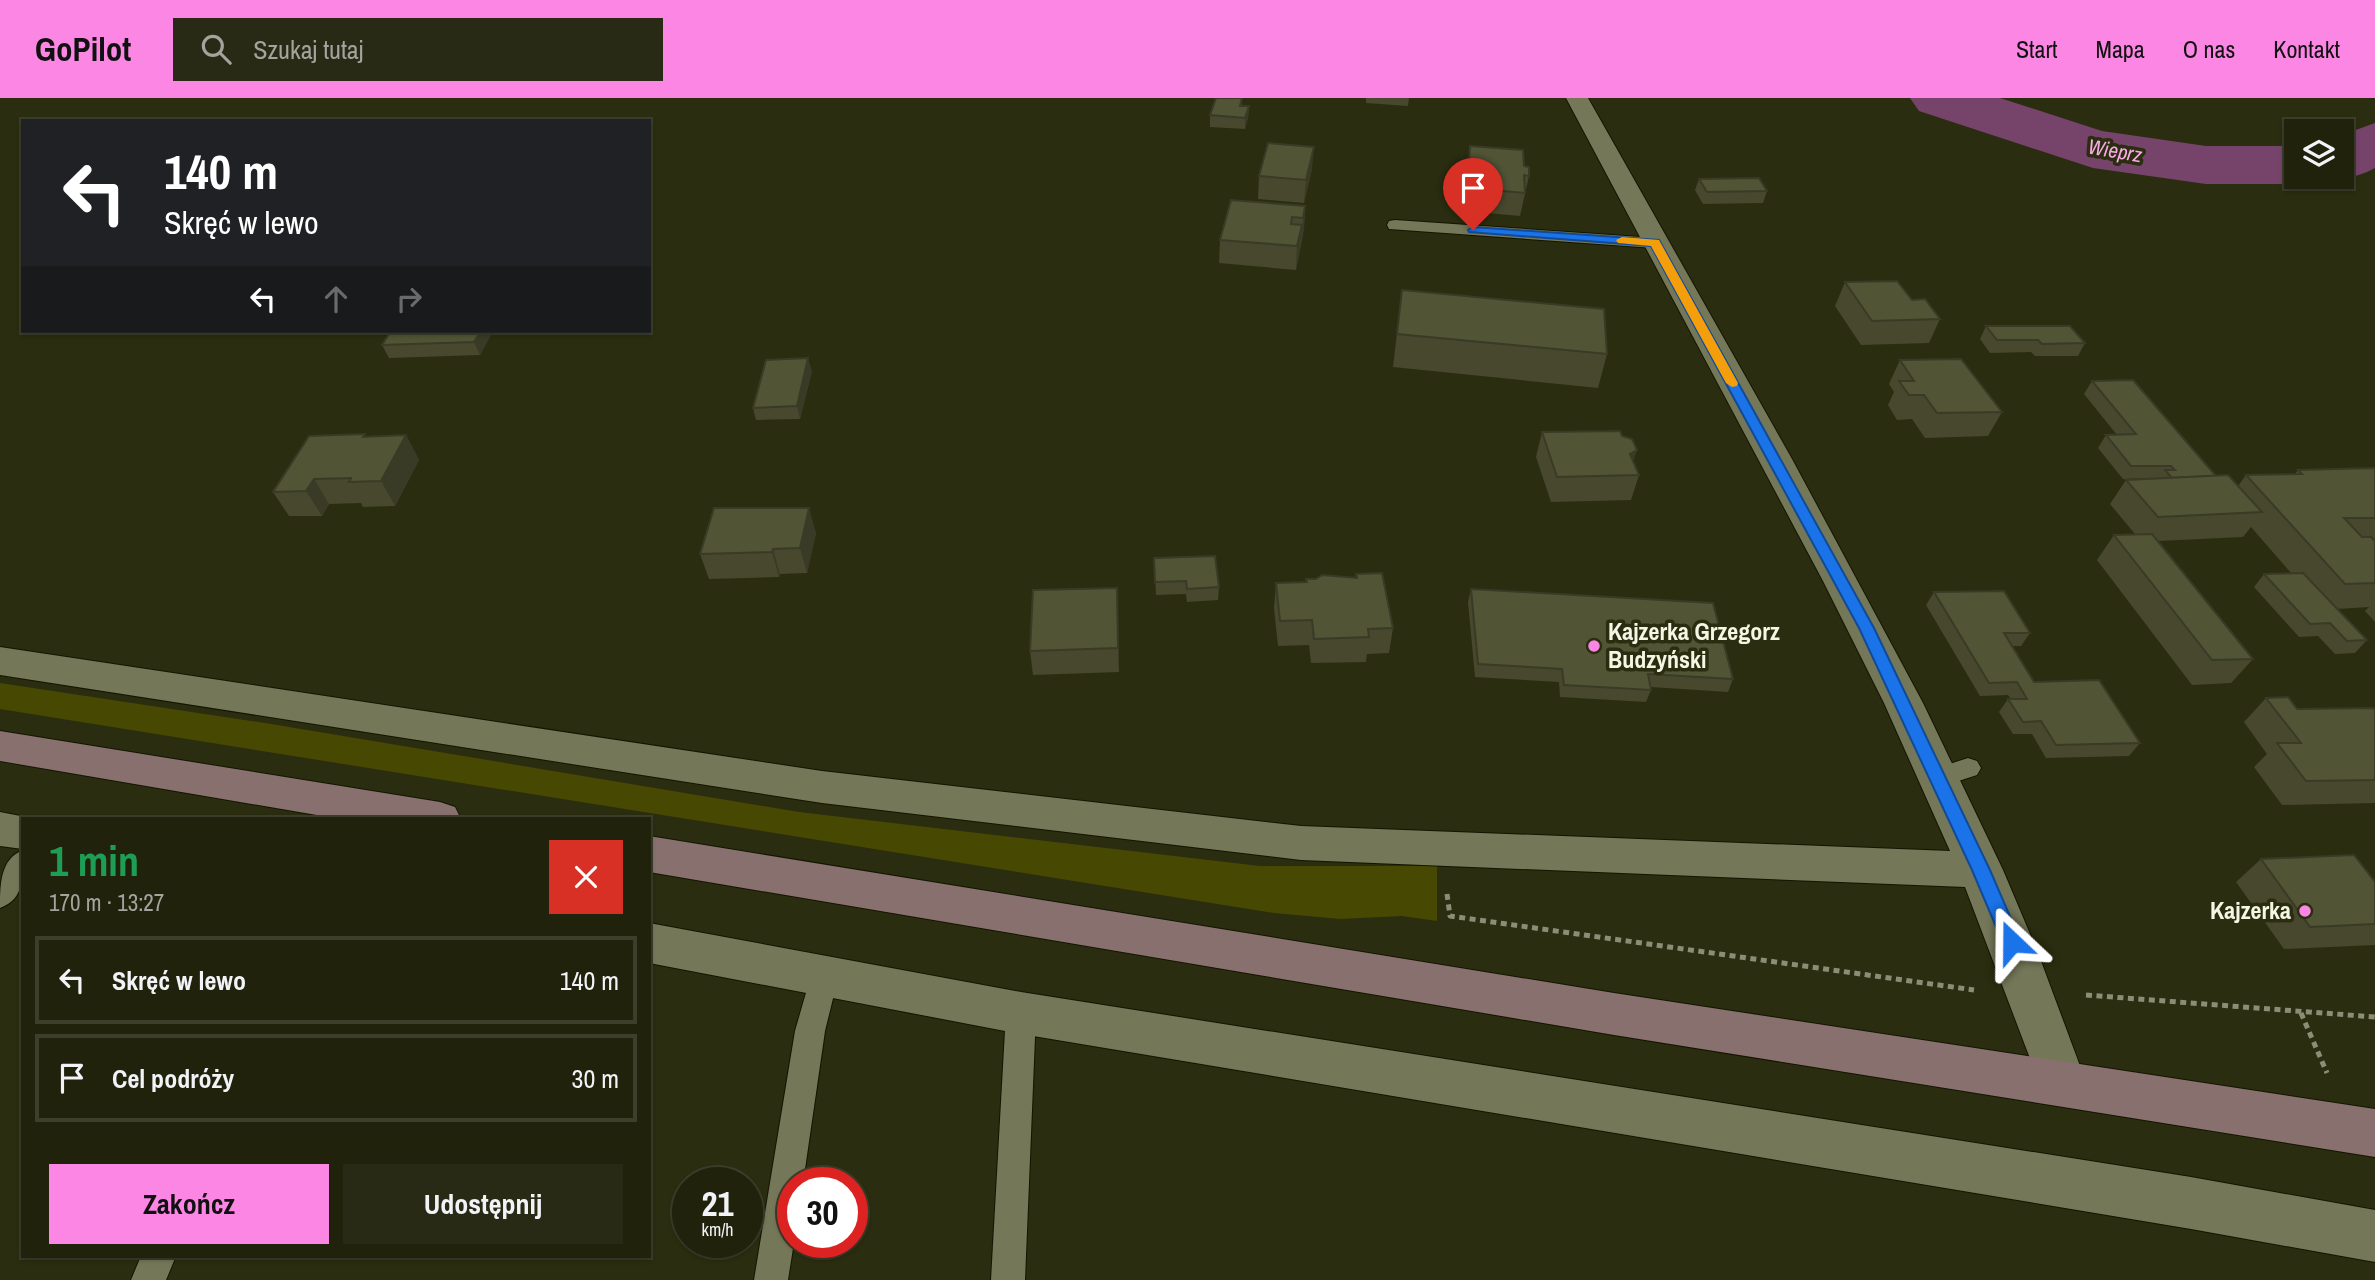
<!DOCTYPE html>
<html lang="pl">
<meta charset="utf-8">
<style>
body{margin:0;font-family:"Archivo Narrow",sans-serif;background:#282a15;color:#f1f3f6;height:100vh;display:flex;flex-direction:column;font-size:26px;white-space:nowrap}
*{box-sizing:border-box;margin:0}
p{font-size:23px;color:#a2a49d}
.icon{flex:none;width:38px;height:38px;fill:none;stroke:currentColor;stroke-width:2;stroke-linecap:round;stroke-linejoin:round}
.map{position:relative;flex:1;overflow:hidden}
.details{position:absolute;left:21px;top:719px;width:630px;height:441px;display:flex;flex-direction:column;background:#20220c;border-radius:0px;box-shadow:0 2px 5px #0004,0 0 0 2px #3d3f2d}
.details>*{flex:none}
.hud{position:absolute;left:21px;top:21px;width:630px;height:214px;border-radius:0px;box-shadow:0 2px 5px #0004,0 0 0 2px #3d3f2d;background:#202124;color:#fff;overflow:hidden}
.buttons{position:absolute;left:2284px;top:21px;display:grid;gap:14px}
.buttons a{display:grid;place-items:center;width:70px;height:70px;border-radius:0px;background:#20220c;box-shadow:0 2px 5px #0004,0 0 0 2px #3d3f2d;font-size:35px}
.speed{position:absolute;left:672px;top:1069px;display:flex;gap:14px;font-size:35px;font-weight:700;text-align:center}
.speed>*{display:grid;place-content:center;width:91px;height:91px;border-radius:50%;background:#20220c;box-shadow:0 2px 5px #0004,0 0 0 2px #3d3f2d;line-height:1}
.speed small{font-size:18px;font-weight:400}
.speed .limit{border:10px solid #d22;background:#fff;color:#111}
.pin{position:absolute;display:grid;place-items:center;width:60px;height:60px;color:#fff;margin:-72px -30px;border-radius:50% 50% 50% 0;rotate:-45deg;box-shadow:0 0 7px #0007}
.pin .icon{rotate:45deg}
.me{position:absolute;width:77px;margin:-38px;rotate:337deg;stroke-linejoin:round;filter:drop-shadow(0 0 5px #0008)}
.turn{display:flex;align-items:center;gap:24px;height:147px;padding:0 28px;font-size:32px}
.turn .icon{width:91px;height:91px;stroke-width:2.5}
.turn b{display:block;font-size:49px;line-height:60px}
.lanes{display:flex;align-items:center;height:66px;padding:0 28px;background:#0003;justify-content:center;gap:35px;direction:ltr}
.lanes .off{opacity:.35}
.round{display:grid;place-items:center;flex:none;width:74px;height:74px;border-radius:0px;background:#282a15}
.head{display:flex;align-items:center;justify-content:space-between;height:119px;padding:0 28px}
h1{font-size:42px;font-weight:700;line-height:52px;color:#1e9e55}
.primary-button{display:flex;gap:14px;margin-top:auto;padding:14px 28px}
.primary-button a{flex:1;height:80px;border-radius:0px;background:#fc86e3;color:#111;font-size:28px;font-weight:700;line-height:80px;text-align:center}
.primary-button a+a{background:#282a15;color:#f1f3f6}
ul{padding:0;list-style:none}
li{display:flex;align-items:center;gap:21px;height:88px;margin:0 14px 10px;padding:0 14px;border:4px solid #3d3f2d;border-radius:0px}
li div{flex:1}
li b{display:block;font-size:26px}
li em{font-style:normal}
header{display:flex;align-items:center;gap:42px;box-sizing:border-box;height:98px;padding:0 35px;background:#fc86e3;color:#111}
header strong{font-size:33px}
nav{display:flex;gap:38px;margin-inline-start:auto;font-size:24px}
.search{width:490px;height:63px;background:#282a15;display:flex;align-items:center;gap:18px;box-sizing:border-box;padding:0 24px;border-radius:0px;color:#a2a49d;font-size:26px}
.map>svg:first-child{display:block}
.green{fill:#474902}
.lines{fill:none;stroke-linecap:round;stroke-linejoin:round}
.river{fill:#76446b;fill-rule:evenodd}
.service-casing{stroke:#141500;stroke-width:2}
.minor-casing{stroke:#141500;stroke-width:2}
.secondary-casing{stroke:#141500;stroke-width:2}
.path{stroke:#8b8d76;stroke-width:5;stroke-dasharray:6 4.5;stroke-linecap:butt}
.service{fill:#747758;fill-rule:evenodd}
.minor{fill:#747758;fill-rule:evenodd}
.secondary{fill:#87706e;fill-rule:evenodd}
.wall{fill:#47482e}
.shaded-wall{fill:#393b26}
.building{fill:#525436;stroke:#393b26;stroke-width:2}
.route{fill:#1a73e8;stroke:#114b97;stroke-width:2}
.slow{fill:#f59e0b}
.poi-dot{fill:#fc86e3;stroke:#2b2d10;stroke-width:2.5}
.labels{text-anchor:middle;stroke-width:7;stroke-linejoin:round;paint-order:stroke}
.far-water-label{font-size:21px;font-style:italic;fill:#f8abe5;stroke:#2b2d10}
.poi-label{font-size:24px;font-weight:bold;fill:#f5f7e5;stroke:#2b2d10;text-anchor:start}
</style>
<header>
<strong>GoPilot</strong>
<div class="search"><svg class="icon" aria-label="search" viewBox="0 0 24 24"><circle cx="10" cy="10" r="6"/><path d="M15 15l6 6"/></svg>Szukaj tutaj</div>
<nav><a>Start</a><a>Mapa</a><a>O nas</a><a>Kontakt</a></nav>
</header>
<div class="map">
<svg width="2375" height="1182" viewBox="0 0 2375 1182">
<rect width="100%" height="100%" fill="#2b2d10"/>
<polygon class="green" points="0,585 265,625 799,714 1260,768 1437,768 1437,823 1402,818 1340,821 1274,815 0,611"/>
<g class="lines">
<g class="river">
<polygon points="1910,0 2000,0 2102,33 2206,48 2296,48 2296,79 2320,79 2296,86 2206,86 2093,70 1919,13"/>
<path d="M2375,25V70C2362,77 2347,82 2333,79H2342V37Z"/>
</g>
<defs>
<g id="service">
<polygon points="1395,122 1655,140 1664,145 1655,150 1389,131 1387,127 1389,123"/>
<polygon points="1968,660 1977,663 1981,670 1977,677 1937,690 1928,687 1924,680 1928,673"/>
<path d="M23,752C23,775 26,801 0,810C0,787 0,761 23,752Z"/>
<polygon points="824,863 834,867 839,876 825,933 803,1085 793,1085 794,1144 788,1182 754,1182 795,933 814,867"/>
<polygon points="1021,901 1032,905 1036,915 1025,1182 991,1182 1006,915 1010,905"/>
<polygon points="141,1158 176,1158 166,1182 131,1182"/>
</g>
<g id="minor">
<polygon points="1566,0 1588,0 1792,361 1923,605 2003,772 2038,855 2086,984 2079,1000 2062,1007 2045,1000 1965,789 1301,762 822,705 0,577 0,549 822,673 1301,728 1950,753 1884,605 1823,483"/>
<polygon points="0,714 36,721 23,721 23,751 0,748"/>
<polygon points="649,825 1021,894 2191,1079 2375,1112 2375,1164 2191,1131 1021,936 649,865"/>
</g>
<g id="secondary">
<polygon points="0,633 440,704 455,709 461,721 340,721 0,663"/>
<polygon points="649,738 1614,895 2375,1011 2375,1059 1614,937 649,774"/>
</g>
</defs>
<use href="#service" class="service-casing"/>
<use href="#minor" class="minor-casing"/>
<use href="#secondary" class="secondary-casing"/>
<g class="path">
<polyline points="1447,796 1450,818 1974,892"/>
<polyline points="2086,897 2375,919"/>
<polyline points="2301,915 2327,975"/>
</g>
<use href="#service" class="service"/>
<use href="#minor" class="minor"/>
<use href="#secondary" class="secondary"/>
</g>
<g class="wall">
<polygon points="1242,0 1242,8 1249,8 1248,20 1245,31 1210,29 1210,17"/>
<polygon points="1366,0 1409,0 1408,8 1366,5"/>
<polygon points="1470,48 1529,78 1520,118 1465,113 1465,102 1459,101 1459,86 1463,64 1468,64"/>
<polygon points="1312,71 1304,105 1258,101 1259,78"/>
<polygon points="1699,81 1767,93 1763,105 1703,106 1695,92"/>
<polygon points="1305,108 1304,131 1296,172 1219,165 1220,142"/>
<polygon points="1845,184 1912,202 1940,221 1929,245 1861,247 1835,208"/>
<polygon points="1402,192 1607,256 1598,290 1393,269"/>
<polygon points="1986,228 2085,245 2078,258 2035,258 2031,254 1990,255 1980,241"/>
<polygon points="391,233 493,233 480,257 389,260 382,247"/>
<polygon points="1900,262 2002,314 1988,338 1925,340 1912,321 1897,322 1888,307 1894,294 1889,286"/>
<polygon points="812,273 800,321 756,322 753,310"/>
<polygon points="2092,283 2216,378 2238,388 2246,377 2295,376 2298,372 2375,370 2375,524 2365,513 2369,509 2337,511 2367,542 2355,555 2335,556 2318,538 2299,539 2254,489 2264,476 2291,475 2251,429 2243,439 2158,443 2253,561 2231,585 2192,587 2097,462 2114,437 2135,436 2110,406 2126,382 2155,380 2123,381 2098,350 2106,337 2117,337 2084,296"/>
<polygon points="1542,334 1633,364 1639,377 1631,402 1551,404 1536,359"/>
<polygon points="406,337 419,362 395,408 363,409 361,405 329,406 322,418 289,418 273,394 367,339"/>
<polygon points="816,435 807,475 780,476 779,479 709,481 700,456"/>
<polygon points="1154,460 1219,489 1218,502 1187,504 1186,496 1156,497"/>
<polygon points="1356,476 1393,530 1389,555 1367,556 1366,564 1311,565 1309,547 1278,548 1274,510 1276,485 1306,484 1306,481 1356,480"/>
<polygon points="1117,490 1119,574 1033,577 1030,553"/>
<polygon points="1471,491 1733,581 1728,594 1651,589 1651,592 1646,604 1560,599 1559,584 1475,579 1468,504"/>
<polygon points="1934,494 2030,535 2021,548 2011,548 2034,584 2140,645 2129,658 2046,660 2032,636 2013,636 1999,614 2008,601 2011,601 2008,597 1980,598 1926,507"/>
<polygon points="2266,600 2297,611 2375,612 2375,705 2282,707 2254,669 2267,656 2244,624"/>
<polygon points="2261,761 2375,784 2375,847 2284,851 2236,784"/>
</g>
<g class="shaded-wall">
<polygon points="1249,8 1248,20 1245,31 1245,20"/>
<polygon points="1314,49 1312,71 1304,105 1306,82"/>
<polygon points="1305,108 1304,131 1301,143 1303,120"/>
<polygon points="1302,127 1300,150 1296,172 1297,148"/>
<polygon points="481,233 493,233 480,257 474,244"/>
<polygon points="808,260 812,273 800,321 797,308"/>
<polygon points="406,337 419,362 395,408 381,383"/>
<polygon points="1637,352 1629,377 1630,356"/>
<polygon points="314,381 329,406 322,418 306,393"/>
<polygon points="809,410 816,435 807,475 800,450"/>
<polygon points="773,451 780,476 779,479 772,454"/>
<polygon points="1117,490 1118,514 1119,574 1118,550"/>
</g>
<g class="building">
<polygon points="1216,0 1242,0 1240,8 1249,8 1245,20 1210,17"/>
<polygon points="1268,45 1314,49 1306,82 1259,78"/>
<polygon points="1470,48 1523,52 1524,68 1529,69 1529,78 1524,77 1525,95 1469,90 1469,79 1462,78 1463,64 1469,64"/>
<polygon points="1759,80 1767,93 1707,94 1699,81"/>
<polygon points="1231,102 1305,108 1303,120 1292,119 1291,126 1302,127 1297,148 1220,142"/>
<polygon points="1897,183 1912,202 1925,201 1940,221 1872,223 1845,184"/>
<polygon points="1402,192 1604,211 1607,256 1397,236"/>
<polygon points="1986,228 2070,228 2085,245 2042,246 2038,242 1997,242"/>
<polygon points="391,233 481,233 474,244 382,247"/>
<polygon points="808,260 797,308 753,310 766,262"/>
<polygon points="1961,261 2002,314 1937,315 1924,297 1909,297 1899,283 1914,283 1900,262"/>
<polygon points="2133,282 2216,378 2172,380 2165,372 2175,372 2171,368 2131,368 2106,337 2136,336 2092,283"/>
<polygon points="1620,333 1622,338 1632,341 1637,352 1630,356 1639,377 1557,379 1542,334"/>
<polygon points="365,336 363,339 406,337 381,383 349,384 351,380 314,381 306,393 273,394 309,338"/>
<polygon points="2375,370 2375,420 2344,420 2362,439 2371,439 2375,443 2375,485 2345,486 2246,377 2302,376 2298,372"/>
<polygon points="2228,377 2262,414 2158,419 2126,382"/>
<polygon points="714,410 809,410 800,450 773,451 772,454 700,456"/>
<polygon points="2152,436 2253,561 2212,562 2114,437"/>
<polygon points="1215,458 1219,489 1187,491 1186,483 1155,484 1154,460"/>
<polygon points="1382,475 1393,530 1368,531 1369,539 1314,541 1312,522 1280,523 1276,485 1307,484 1306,481 1316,481 1322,477 1357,480 1356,476"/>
<polygon points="2303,475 2367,542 2347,543 2330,525 2310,526 2264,476"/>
<polygon points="1117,490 1118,550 1030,553 1033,492"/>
<polygon points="1471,491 1713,505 1733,581 1648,576 1651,592 1564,587 1562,571 1478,566"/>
<polygon points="2004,493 2030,535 2004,535 2034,584 2099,582 2140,645 2056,647 2041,623 2023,624 2008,601 2027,601 2017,584 1989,585 1934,494"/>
<polygon points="2288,599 2297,611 2373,610 2375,612 2375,682 2306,683 2277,645 2301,645 2266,600"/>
<polygon points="2354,757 2375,784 2375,826 2310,829 2261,761"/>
</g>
<polygon class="route" points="1473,129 1659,142 1874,530 1990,772 2021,844 2018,850 2012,852 2005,850 1972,772 1859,530 1651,148 1469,134 1468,132"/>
<polygon class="slow" points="1622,139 1659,142 1738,285 1737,288 1732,289 1726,285 1651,148 1618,145 1616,142"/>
<g class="poi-dot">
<circle cx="1594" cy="548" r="7"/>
<circle cx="2305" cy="813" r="7"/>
</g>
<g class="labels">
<g class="far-water-label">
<text transform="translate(2115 53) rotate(10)" y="7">Wieprz</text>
</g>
<g class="poi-label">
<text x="1608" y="542">Kajzerka Grzegorz<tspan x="1608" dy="28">Budzyński</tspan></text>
<text x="2291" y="821" text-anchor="end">Kajzerka</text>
</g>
</g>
</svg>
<div class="buttons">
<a><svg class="icon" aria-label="layers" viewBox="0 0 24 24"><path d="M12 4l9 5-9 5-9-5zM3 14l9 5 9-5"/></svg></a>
</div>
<div class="speed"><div>21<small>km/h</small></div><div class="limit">30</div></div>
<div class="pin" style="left:1473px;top:132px;background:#d93025"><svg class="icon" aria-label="arrive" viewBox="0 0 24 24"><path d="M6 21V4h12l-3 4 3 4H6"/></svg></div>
<svg class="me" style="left:2012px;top:844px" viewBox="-20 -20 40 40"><path d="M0-17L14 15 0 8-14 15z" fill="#1a73e8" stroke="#fff" stroke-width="4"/></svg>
<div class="hud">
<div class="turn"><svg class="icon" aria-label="left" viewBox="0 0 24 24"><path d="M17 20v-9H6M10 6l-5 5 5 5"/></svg><div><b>140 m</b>Skręć w lewo</div></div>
<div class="lanes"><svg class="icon" aria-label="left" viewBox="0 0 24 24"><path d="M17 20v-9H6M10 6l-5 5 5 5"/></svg><svg class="icon off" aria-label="ahead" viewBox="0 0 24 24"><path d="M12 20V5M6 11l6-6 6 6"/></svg><svg class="icon off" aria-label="right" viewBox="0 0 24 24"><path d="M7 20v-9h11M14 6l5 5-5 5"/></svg></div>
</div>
<section class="details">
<div class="head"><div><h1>1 min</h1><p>170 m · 13:27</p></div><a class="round" style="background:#d93025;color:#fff"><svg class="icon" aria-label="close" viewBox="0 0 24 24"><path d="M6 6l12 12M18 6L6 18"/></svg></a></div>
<ul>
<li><svg class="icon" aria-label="left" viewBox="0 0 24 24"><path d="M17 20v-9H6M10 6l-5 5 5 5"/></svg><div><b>Skręć w lewo</b></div><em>140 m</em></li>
<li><svg class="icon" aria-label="arrive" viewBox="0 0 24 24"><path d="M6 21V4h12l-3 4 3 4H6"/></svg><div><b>Cel podróży</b></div><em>30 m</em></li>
</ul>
<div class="primary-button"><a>Zakończ</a><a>Udostępnij</a></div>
</section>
</div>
